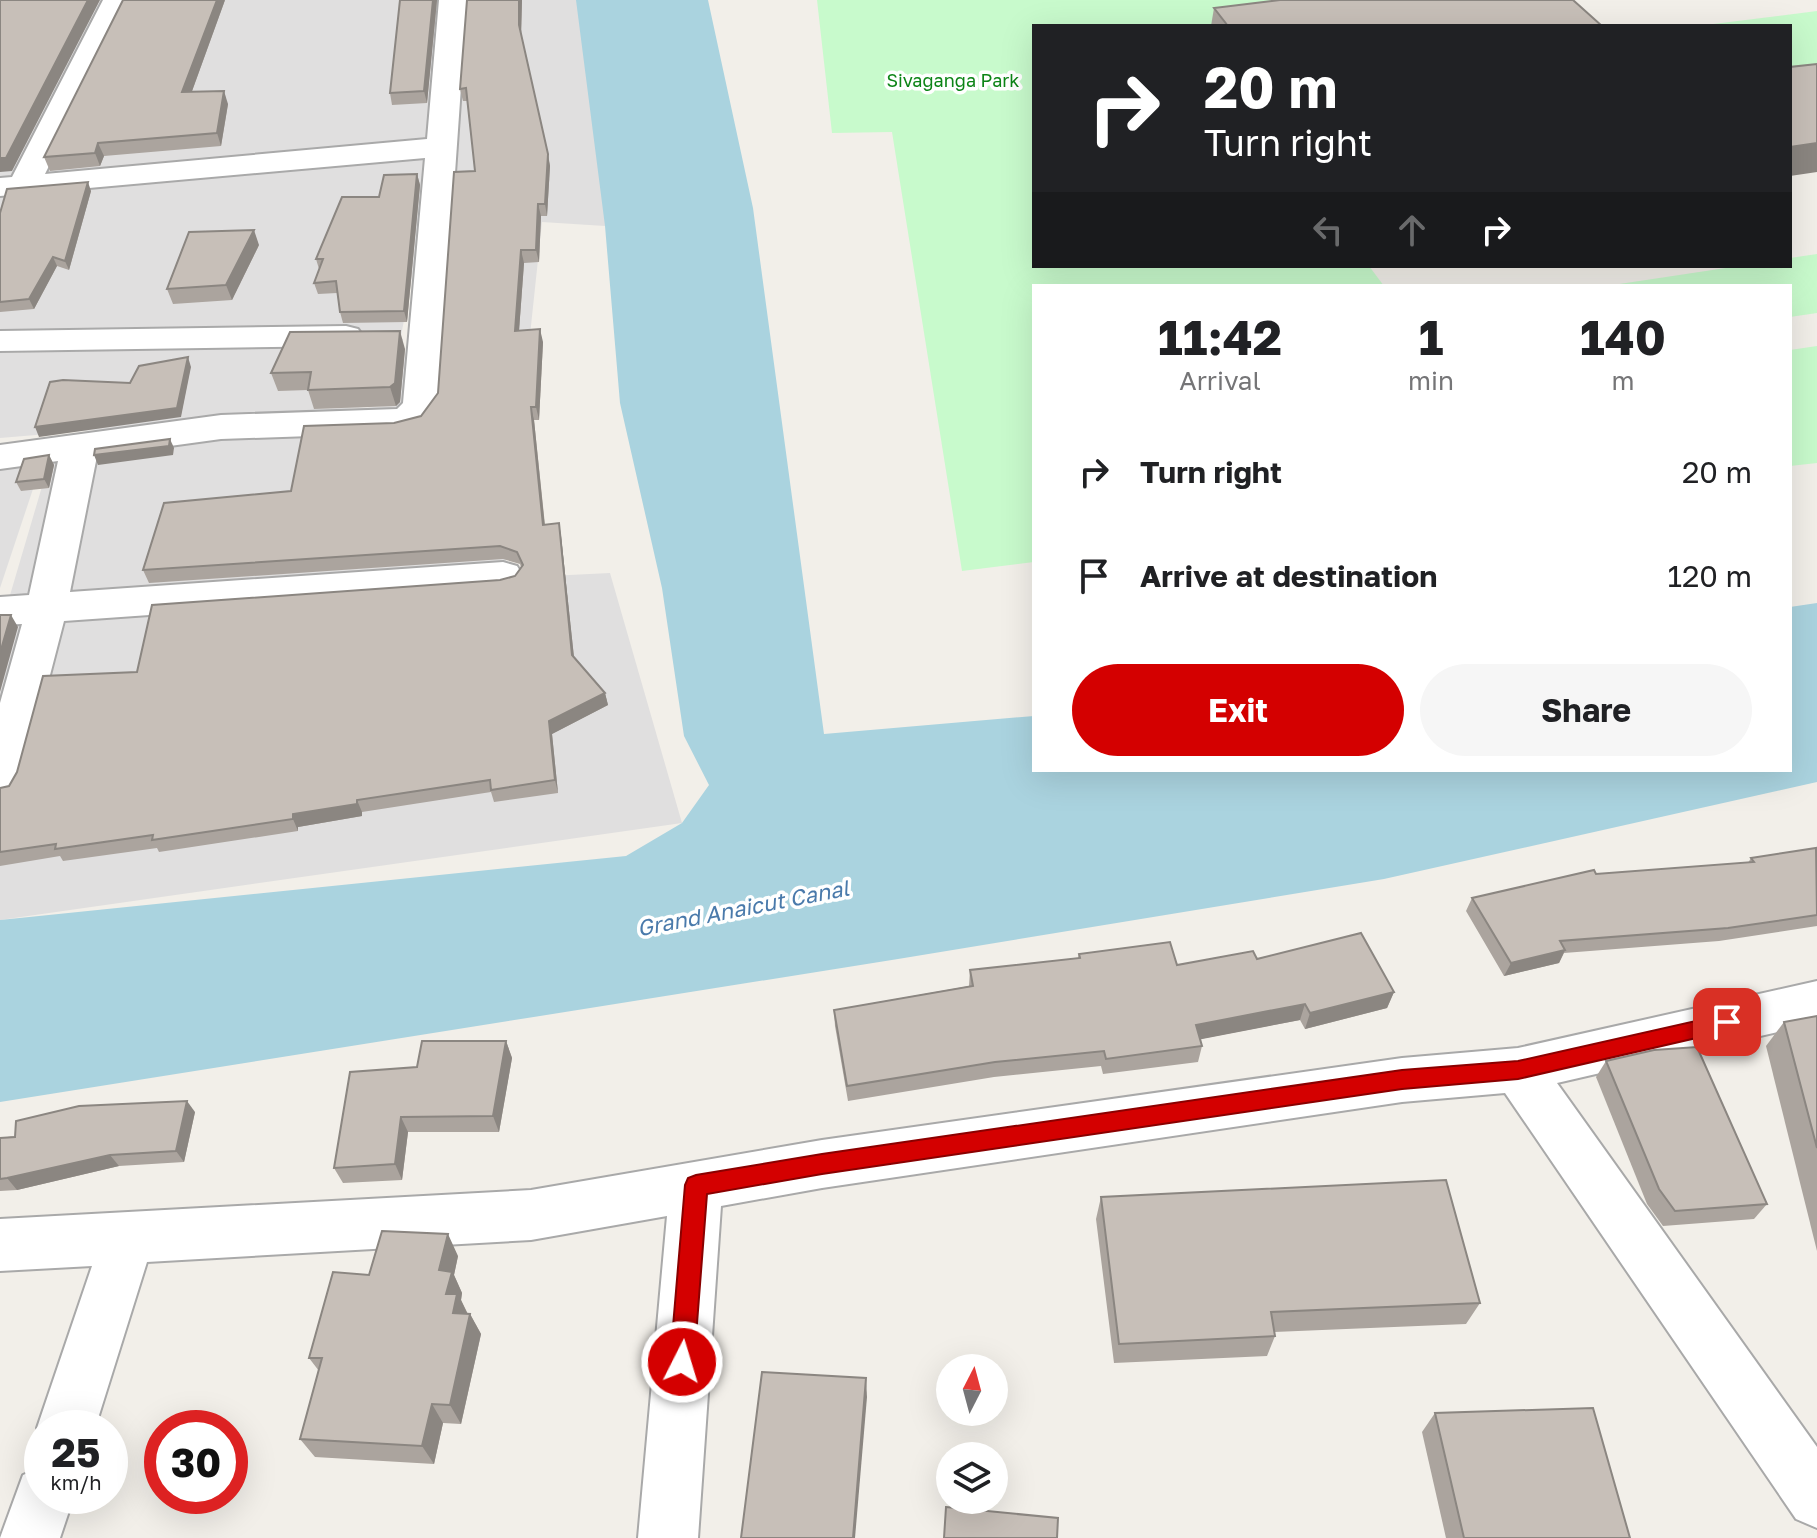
<!DOCTYPE html>
<style>
body{margin:0;font-family:"Golos Text",sans-serif;background:#f6f6f6;color:#202124;height:100vh;display:flex;flex-direction:column;font-size:30px;white-space:nowrap}
*{box-sizing:border-box;margin:0}
p{font-size:26px;color:#757577}
.icon{flex:none;width:44px;height:44px;fill:none;stroke:currentColor;stroke-width:2;stroke-linecap:round;stroke-linejoin:round}
.map{position:relative;flex:1;overflow:hidden}
.drawer{position:absolute;left:1032px;top:284px;width:760px;height:488px;display:flex;flex-direction:column;background:#fff;border-radius:0px;box-shadow:0 8px 32px #0002}
.drawer>*{flex:none}
.guide{position:absolute;left:1032px;top:24px;width:760px;height:244px;border-radius:0px;box-shadow:0 8px 32px #0002;background:#202124;color:#fff;overflow:hidden}
.needle{width:52px;rotate:6deg}
.fabs{position:absolute;left:936px;top:1354px;display:grid;gap:16px}
.fabs a{display:grid;place-items:center;width:72px;height:72px;border-radius:50%;background:#fff;box-shadow:0 8px 32px #0002;font-size:40px}
.speed{position:absolute;left:24px;top:1410px;display:flex;gap:16px;font-size:40px;font-weight:700;text-align:center}
.speed>*{display:grid;place-content:center;width:104px;height:104px;border-radius:50%;background:#fff;box-shadow:0 8px 32px #0002;line-height:1}
.speed small{font-size:20px;font-weight:400}
.speed .limit{border:12px solid #d22;background:#fff;color:#111}
.pin{position:absolute;display:grid;place-items:center;width:68px;height:68px;color:#fff;margin:-34px;border-radius:16px;box-shadow:0 4px 12px #0006}
.me{position:absolute;width:88px;margin:-44px;rotate:5deg;stroke-linejoin:round;filter:drop-shadow(0 0 6px #0008)}
.turn{display:flex;align-items:center;gap:28px;height:168px;padding:0 40px;font-size:36px}
.turn .icon{width:104px;height:104px;stroke-width:2.5}
.turn b{display:block;font-size:56px;line-height:68px}
.lanes{display:flex;align-items:center;height:76px;padding:0 40px;background:#0003;justify-content:center;gap:40px;direction:ltr}
.lanes .off{opacity:.35}
.eta{display:flex;justify-content:space-evenly;align-items:center;height:136px;text-align:center}
.eta b{font-size:48px;font-weight:700;line-height:56px}
.cta{display:flex;gap:16px;margin-top:auto;padding:16px 40px}
.cta a{flex:1;height:92px;border-radius:48px;background:#d40000;color:#fff;font-size:32px;font-weight:700;line-height:92px;text-align:center}
.cta a+a{background:#f6f6f6;color:#202124}
ul{padding:0;list-style:none}
li{display:flex;align-items:center;gap:24px;height:104px;padding:0 40px}
li div{flex:1}
li b{display:block;font-size:30px}
li em{font-style:normal}
.map>svg:first-child{display:block}
.residential{fill:#e0dfdf}
.park{fill:#c8facc}
.water{fill:#aad3df}
.lines{fill:none;stroke-linecap:round;stroke-linejoin:round}
.minor-casing{stroke:#a9a9a9;stroke-width:4}
.minor{fill:#fff;fill-rule:evenodd}
.wall{fill:#aba49e}
.shaded-wall{fill:#8b8681}
.building{fill:#c7bfb8;stroke:#8b8681;stroke-width:2}
.route{fill:#d40000;stroke:#8a0000;stroke-width:2}
.labels{text-anchor:middle;stroke-width:7;stroke-linejoin:round;paint-order:stroke}
.far-park-label{font-size:18px;fill:#0c8416;stroke:#fff}
.water-label{font-size:22px;font-style:italic;fill:#4a7aab;stroke:#fff}
</style>
<div class="map">
<svg width="1817" height="1538" viewBox="0 0 1817 1538">
<rect width="100%" height="100%" fill="#f2efe9"/>
<g class="residential">
<polygon points="0,0 706,0 605,226 542,222 505,571 140,596 610,573 682,823 0,920 0,603 8,602 56,439 393,405 0,438 0,353 403,339 393,402 441,215 424,214 401,336 0,351"/>
<polygon points="45,453 0,588 0,457"/>
</g>
<g class="park">
<polygon points="817,0 1494,0 1287,26 1034,26 1034,266 1369,266 1384,286 1034,286 1034,562 962,571 892,132 832,133"/>
<polygon points="1817,11 1817,67 1790,70 1790,26 1697,26"/>
<polygon points="1817,254 1817,313 1790,317 1790,286 1606,286 1739,266 1790,266 1790,258"/>
<polygon points="1817,346 1817,463 1790,466 1790,350"/>
</g>
<polygon class="water" points="576,0 708,0 753,208 824,734 1034,716 1034,770 1790,770 1790,607 1817,603 1817,782 1384,879 898,959 0,1102 0,920 626,856 682,823 709,785 684,736 662,588 620,403 605,226"/>
<g class="lines">
<defs>
<g id="minor">
<polygon points="103,0 131,0 45,174 427,139 439,0 467,0 439,404 424,426 397,433 221,439 97,456 70,592 503,562 517,566 523,576 517,586 503,590 64,621 22,783 16,795 0,800 0,703 22,624 0,625 0,597 29,595 58,461 0,469 0,445 221,415 397,409 403,403 425,158 0,196 0,178 12,177"/>
<polygon points="346,326 358,329 363,336 358,343 346,346 0,351 0,331"/>
<polygon points="1817,981 1817,1023 1557,1083 1817,1447 1817,1528 1796,1519 1505,1093 1402,1102 822,1188 721,1206 698,1538 638,1538 667,1216 531,1240 147,1262 95,1428 42,1428 42,1441 37,1428 92,1266 0,1271 0,1219 531,1190 822,1140 1402,1058 1518,1048"/>
<polygon points="42,1467 42,1496 74,1496 60,1538 0,1538 23,1475"/>
</g>
</defs>
<use href="#minor" class="minor-casing"/>
<use href="#minor" class="minor"/>
</g>
<g class="wall">
<polygon points="225,0 192,91 228,104 221,146 104,156 100,166 50,171 44,157"/>
<polygon points="400,0 437,0 427,103 392,105 390,93"/>
<polygon points="467,0 522,0 521,34 550,166 547,216 541,216 539,262 524,263 519,331 543,342 539,420 534,420 545,525 561,536 574,657 605,693 608,705 552,734 558,793 494,802 491,792 362,812 362,816 298,827 298,831 159,852 157,848 63,861 60,856 0,866 0,788 9,786 137,672 500,580 515,576 521,567 520,564 503,559 149,583 143,570 291,491 394,423 421,416 438,393 475,171 467,101 463,101 460,89"/>
<polygon points="1214,8 1602,26 1211,26"/>
<polygon points="417,174 420,185 407,322 343,323 340,312 337,293 318,294 314,283 319,269 316,259 379,197"/>
<polygon points="91,191 69,270 57,266 34,309 0,312 0,213"/>
<polygon points="259,245 232,300 173,304 167,289"/>
<polygon points="405,349 400,402 396,406 314,409 308,390 278,391 271,373"/>
<polygon points="49,455 54,465 49,488 21,491 16,482"/>
<polygon points="1817,849 1817,926 1719,941 1564,953 1559,963 1504,976 1466,911 1472,898 1596,874 1748,863 1751,858"/>
<polygon points="1079,954 1177,965 1257,959 1394,992 1387,1008 1305,1029 1300,1020 1200,1039 1202,1046 1198,1062 1103,1074 1101,1066 994,1077 848,1101 835,1026 834,1010 969,986 970,970 1078,958"/>
<polygon points="1817,1016 1817,1251 1766,1046 1784,1022"/>
<polygon points="506,1041 512,1058 499,1132 408,1132 402,1180 343,1183 334,1168 417,1067"/>
<polygon points="1606,1061 1767,1204 1754,1219 1663,1226 1647,1204 1596,1077"/>
<polygon points="195,1112 184,1162 119,1166 17,1190 0,1191 0,1138"/>
<polygon points="1101,1197 1480,1303 1466,1324 1274,1332 1275,1336 1267,1356 1114,1363 1096,1219"/>
<polygon points="458,1256 454,1275 462,1293 461,1300 468,1314 470,1314 481,1334 461,1424 443,1423 434,1464 315,1457 300,1439 319,1371 309,1358 369,1275"/>
<polygon points="1435,1413 1630,1538 1446,1538 1422,1432"/>
</g>
<g class="shaded-wall">
<polygon points="88,0 100,0 12,171 0,172 0,158"/>
<polygon points="217,0 225,0 187,105 182,92"/>
<polygon points="433,0 437,0 427,103 424,91"/>
<polygon points="519,0 522,0 521,37 519,25"/>
<polygon points="224,91 228,104 221,146 217,133"/>
<polygon points="98,143 104,156 100,166 95,153"/>
<polygon points="1817,143 1817,172 1790,176 1790,147"/>
<polygon points="548,154 550,166 547,216 545,204"/>
<polygon points="417,174 420,185 407,322 404,311"/>
<polygon points="88,182 91,191 69,270 65,261"/>
<polygon points="538,204 541,216 539,262 536,250"/>
<polygon points="254,230 259,245 232,300 226,285"/>
<polygon points="521,250 524,263 518,344 515,331"/>
<polygon points="53,257 57,266 34,309 29,299"/>
<polygon points="540,329 543,342 539,420 536,407"/>
<polygon points="400,331 405,349 400,402 396,406 390,387"/>
<polygon points="188,357 191,367 181,417 39,437 35,427"/>
<polygon points="531,407 534,420 546,538 543,525"/>
<polygon points="170,439 174,448 173,455 98,465 94,455"/>
<polygon points="49,455 54,465 49,488 44,479"/>
<polygon points="559,523 561,536 575,667 572,655"/>
<polygon points="11,615 18,627 0,692 0,653"/>
<polygon points="605,693 608,705 552,734 558,793 555,780 549,721"/>
<polygon points="357,800 362,812 362,816 298,827 298,831 293,819 293,814"/>
<polygon points="1565,950 1559,963 1504,976 1511,963"/>
<polygon points="1394,992 1387,1008 1305,1029 1310,1013"/>
<polygon points="1305,1004 1300,1020 1192,1041 1196,1025"/>
<polygon points="506,1041 512,1058 499,1132 493,1116"/>
<polygon points="187,1101 195,1112 184,1162 176,1151"/>
<polygon points="401,1117 408,1132 402,1180 395,1164"/>
<polygon points="110,1155 119,1166 17,1190 7,1178"/>
<polygon points="448,1234 458,1256 454,1275 462,1293 461,1300 468,1315 453,1313 439,1270"/>
<polygon points="470,1314 481,1334 461,1424 450,1405"/>
<polygon points="866,1378 867,1397 855,1538 853,1538"/>
<polygon points="432,1404 443,1423 434,1464 422,1446"/>
</g>
<g class="building">
<polygon points="0,0 88,0 6,158 0,158"/>
<polygon points="123,0 217,0 182,92 224,91 217,133 98,143 95,153 44,157"/>
<polygon points="400,0 433,0 424,91 390,93"/>
<polygon points="467,0 519,0 519,25 548,154 545,204 538,204 536,250 521,250 515,331 540,329 536,407 531,407 543,525 559,523 572,655 605,693 549,721 555,780 491,790 490,780 357,800 357,804 293,814 293,819 152,840 153,835 55,849 56,844 0,852 0,788 9,786 17,772 43,676 137,672 152,605 500,580 515,576 523,565 517,552 500,546 143,570 164,503 291,491 304,426 394,423 421,416 438,393 454,172 475,171 466,88 460,89"/>
<polygon points="1280,0 1573,0 1602,26 1228,26 1214,8"/>
<polygon points="1817,64 1817,143 1790,147 1790,67"/>
<polygon points="417,174 404,311 340,312 336,281 314,283 323,259 316,259 342,197 379,197 384,175"/>
<polygon points="88,182 65,261 53,257 29,299 0,302 0,213 7,189"/>
<polygon points="254,230 226,285 167,289 189,232"/>
<polygon points="400,331 395,383 390,387 308,390 311,372 271,373 290,332"/>
<polygon points="188,357 177,408 35,427 50,382 63,380 130,383 139,366"/>
<polygon points="170,439 169,446 94,455 95,449"/>
<polygon points="49,455 44,479 16,482 24,459"/>
<polygon points="0,615 11,615 0,653"/>
<polygon points="1816,848 1817,915 1728,928 1560,941 1565,950 1511,963 1472,898 1594,870 1596,874 1754,862 1751,858"/>
<polygon points="1361,933 1394,992 1310,1013 1305,1004 1196,1025 1202,1046 1106,1059 1104,1051 995,1062 847,1086 834,1010 973,986 970,970 1080,958 1079,954 1170,942 1177,965 1253,951 1257,959"/>
<polygon points="1817,1016 1817,1148 1784,1022"/>
<polygon points="422,1041 506,1041 493,1116 401,1117 395,1164 334,1168 350,1072 417,1067"/>
<polygon points="1697,1047 1767,1204 1675,1211 1659,1189 1606,1061 1654,1050"/>
<polygon points="187,1101 176,1151 110,1155 7,1178 0,1179 0,1138 15,1137 16,1121 79,1106"/>
<polygon points="1446,1180 1480,1303 1271,1312 1275,1336 1119,1344 1101,1197"/>
<polygon points="382,1231 448,1234 439,1270 452,1272 446,1294 457,1294 453,1313 470,1314 450,1405 432,1404 422,1446 300,1439 322,1358 309,1358 333,1272 369,1275"/>
<polygon points="762,1372 866,1378 853,1538 741,1538"/>
<polygon points="1593,1408 1630,1538 1464,1538 1435,1413"/>
<polygon points="946,1507 1058,1518 1057,1538 944,1538"/>
</g>
<polygon class="route" points="1727,1014 1734,1016 1737,1022 1734,1029 1727,1031 1518,1079 1402,1089 822,1174 707,1194 694,1362 691,1370 682,1373 674,1370 670,1362 685,1185 688,1178 696,1175 822,1154 1402,1070 1518,1061"/>
<g class="labels">
<g class="far-park-label">
<text x="953" y="87">Sivaganga Park</text>
</g>
<g class="water-label">
<text transform="translate(743 908) rotate(-11)" y="8">Grand Anaicut Canal</text>
</g>
</g>
</svg>
<div class="fabs">
<a><svg class="needle" viewBox="-14 -14 28 28"><path d="M0-13l5 13h-10z" fill="#e53935"/><path d="M0 13l5-13h-10z" fill="#757577"/></svg></a>
<a><svg class="icon" aria-label="layers" viewBox="0 0 24 24"><path d="M12 4l9 5-9 5-9-5zM3 14l9 5 9-5"/></svg></a>
</div>
<div class="speed"><div>25<small>km/h</small></div><div class="limit">30</div></div>
<div class="pin" style="left:1727px;top:1022px;background:#d93025"><svg class="icon" aria-label="arrive" viewBox="0 0 24 24"><path d="M6 21V4h12l-3 4 3 4H6"/></svg></div>
<svg class="me" style="left:682px;top:1362px" viewBox="-20 -20 40 40"><circle r="17" fill="#d40000" stroke="#fff" stroke-width="3"/><path d="M0-11L8 9 0 5-8 9z" fill="#fff"/></svg>
<div class="guide">
<div class="turn"><svg class="icon" aria-label="right" viewBox="0 0 24 24"><path d="M7 20v-9h11M14 6l5 5-5 5"/></svg><div><b>20 m</b>Turn right</div></div>
<div class="lanes"><svg class="icon off" aria-label="left" viewBox="0 0 24 24"><path d="M17 20v-9H6M10 6l-5 5 5 5"/></svg><svg class="icon off" aria-label="ahead" viewBox="0 0 24 24"><path d="M12 20V5M6 11l6-6 6 6"/></svg><svg class="icon" aria-label="right" viewBox="0 0 24 24"><path d="M7 20v-9h11M14 6l5 5-5 5"/></svg></div>
</div>
<section class="drawer">
<div class="eta">
<div><b>11:42</b><p>Arrival</p></div>
<div><b>1</b><p>min</p></div>
<div><b>140</b><p>m</p></div>
</div>
<ul>
<li><svg class="icon" aria-label="right" viewBox="0 0 24 24"><path d="M7 20v-9h11M14 6l5 5-5 5"/></svg><div><b>Turn right</b></div><em>20 m</em></li>
<li><svg class="icon" aria-label="arrive" viewBox="0 0 24 24"><path d="M6 21V4h12l-3 4 3 4H6"/></svg><div><b>Arrive at destination</b></div><em>120 m</em></li>
</ul>
<div class="cta"><a>Exit</a><a>Share</a></div>
</section>
</div>
